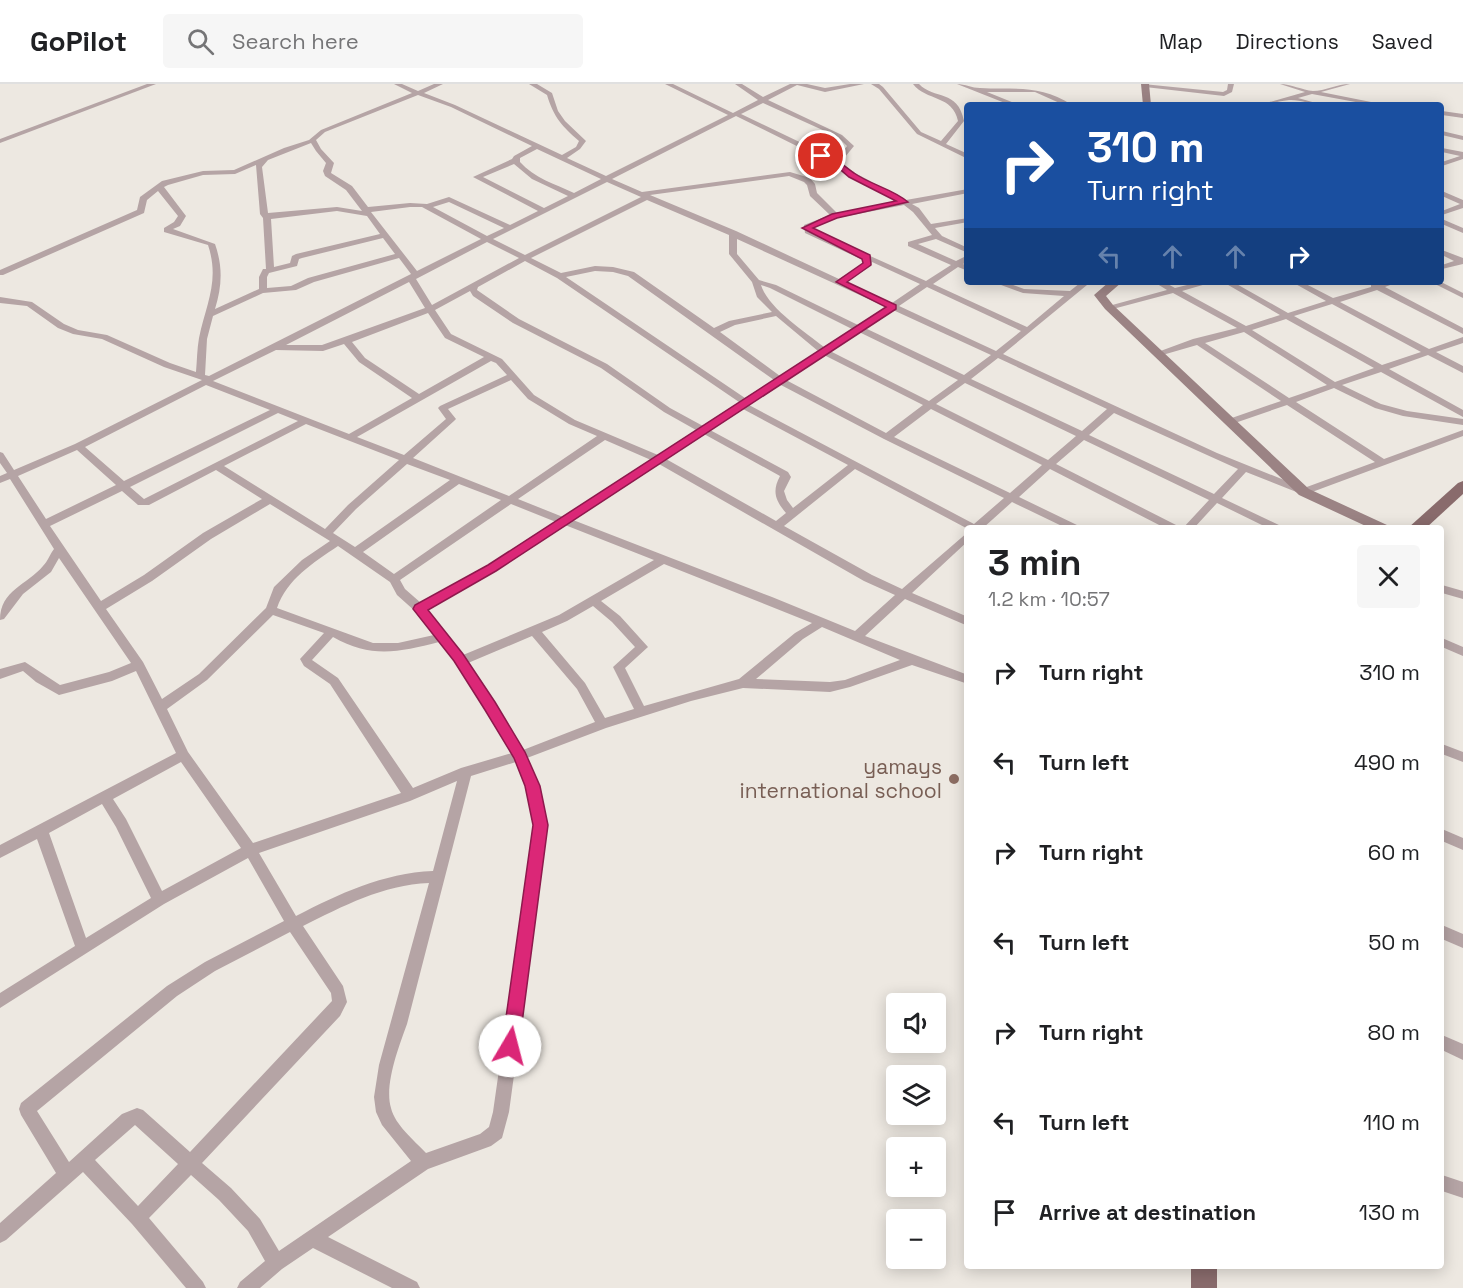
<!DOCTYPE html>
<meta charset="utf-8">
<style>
body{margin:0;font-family:"Space Grotesk",sans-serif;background:#f6f6f6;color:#202124;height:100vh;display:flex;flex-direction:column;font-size:22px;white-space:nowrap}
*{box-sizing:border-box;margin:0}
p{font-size:20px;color:#757577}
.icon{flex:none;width:33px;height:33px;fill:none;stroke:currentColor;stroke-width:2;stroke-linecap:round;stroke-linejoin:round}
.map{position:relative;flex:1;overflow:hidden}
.drawer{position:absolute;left:964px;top:441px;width:480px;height:744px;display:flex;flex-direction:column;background:#fff;border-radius:6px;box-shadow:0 3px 15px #0003}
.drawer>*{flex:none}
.guide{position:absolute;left:964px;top:18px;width:480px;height:183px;border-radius:6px;box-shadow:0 3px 15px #0003;background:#1a4fa0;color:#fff;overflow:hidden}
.fabs{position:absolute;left:886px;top:909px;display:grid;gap:12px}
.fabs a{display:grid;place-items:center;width:60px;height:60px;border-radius:6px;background:#fff;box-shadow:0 3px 15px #0003;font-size:30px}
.pin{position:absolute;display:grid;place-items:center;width:51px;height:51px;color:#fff;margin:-26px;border:3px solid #fff;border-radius:50%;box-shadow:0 2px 6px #0007}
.me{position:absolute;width:66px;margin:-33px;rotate:8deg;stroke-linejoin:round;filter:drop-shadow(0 0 4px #0008)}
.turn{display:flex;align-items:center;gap:21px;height:126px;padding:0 24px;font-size:27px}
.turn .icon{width:78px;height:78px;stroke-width:2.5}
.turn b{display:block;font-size:42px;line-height:51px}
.lanes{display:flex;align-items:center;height:57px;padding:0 24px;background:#0003;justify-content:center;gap:30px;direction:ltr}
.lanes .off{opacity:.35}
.round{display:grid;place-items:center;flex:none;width:63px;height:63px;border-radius:6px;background:#f6f6f6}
.headline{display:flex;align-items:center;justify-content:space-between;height:102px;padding:0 24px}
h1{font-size:36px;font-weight:600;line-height:45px}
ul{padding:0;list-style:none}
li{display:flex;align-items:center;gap:18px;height:90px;padding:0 24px}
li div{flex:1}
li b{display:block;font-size:22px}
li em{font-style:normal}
header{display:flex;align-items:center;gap:36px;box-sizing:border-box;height:84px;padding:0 30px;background:#fff;border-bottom:2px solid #e0e0e0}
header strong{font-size:28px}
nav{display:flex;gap:33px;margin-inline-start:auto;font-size:21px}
.search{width:420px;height:54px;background:#f6f6f6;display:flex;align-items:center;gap:15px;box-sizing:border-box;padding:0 21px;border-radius:6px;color:#757577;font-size:22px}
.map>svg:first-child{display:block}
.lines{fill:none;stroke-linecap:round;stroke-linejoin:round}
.street{fill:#b5a4a5;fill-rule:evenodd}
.secondary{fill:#9b8384;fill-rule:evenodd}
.primary{fill:#896b6c;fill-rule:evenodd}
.route{fill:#db2777;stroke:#8e194d;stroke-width:1.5}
.education-dot{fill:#8d6e63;stroke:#ede8e1;stroke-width:2}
.labels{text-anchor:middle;stroke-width:5;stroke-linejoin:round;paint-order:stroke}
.education-label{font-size:21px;fill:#785e54;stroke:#ede8e1;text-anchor:end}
</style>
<header>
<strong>GoPilot</strong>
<div class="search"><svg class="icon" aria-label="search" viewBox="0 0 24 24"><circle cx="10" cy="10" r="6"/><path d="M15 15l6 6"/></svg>Search here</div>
<nav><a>Map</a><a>Directions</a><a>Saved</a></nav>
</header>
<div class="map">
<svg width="1463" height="1204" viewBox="0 0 1463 1204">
<rect width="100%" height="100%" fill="#ede8e1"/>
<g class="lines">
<g class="street">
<polygon points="147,0 156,0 0,59 0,55"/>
<path d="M394,0H402L418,7L434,0H443L424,9L455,21L562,71L576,63L579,57C562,42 554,34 547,11L529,0H537L552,9L558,27L565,37L586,57L580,65L567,74L606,92L728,31L665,0H673L733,29L758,16L735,0H742L763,13L790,0H807L825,4L850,0H864L825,8L797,1L768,16L842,51L854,62L845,73L843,80L855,89L906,116L968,105V109L912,120L919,124L931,140L968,134V138L935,144L942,152L968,164V169L936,155L918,160L956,177L968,171V177L963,180L968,182V187L958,183L933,200L1027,243L1064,212L1023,209L993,198H1005L1024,205L1070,207L1080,199L1087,201L1003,270L1217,369L1304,404L1375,378L1287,321L1232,340H1226V336L1281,317L1197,261L1159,272L1155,269L1193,255L1237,244L1173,209L1109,226L1105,223L1167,206L1154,198H1164L1175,204L1199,198H1213L1182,207L1246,242L1280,231L1223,198H1233L1288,229L1326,217L1292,198H1302L1333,214L1371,203V199L1398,198L1385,203L1463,244V250L1377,206L1340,218L1429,265L1463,253V259L1436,268L1463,282V289L1428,271L1389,285L1463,326V333L1381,288L1342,301L1381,320L1407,327L1463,335V341L1403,332L1375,324L1334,304L1296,318L1384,375L1463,346V352L1304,411L1246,388L1222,414L1281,442L1282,444H1268L1217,419L1194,444H1183L1209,416L1084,356L1056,380L1178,442L1179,444H1165L1050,385L1019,413L1079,442L1080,444H1066L1012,418L983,444L968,445L855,385L784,442L872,491L902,505L968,448V457L912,509L968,533V542L905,515L865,552L968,591V600L912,581L850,603L830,608L743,604L691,617L606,644L527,674L539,702L548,741L509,1028L502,1054L491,1062L428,1085L328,1153L417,1198L420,1204H392L313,1164L282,1185L260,1204H237L240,1198L265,1177L248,1147L219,1116L191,1091L149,1134L203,1198L206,1204H186L132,1140L83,1088L6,1156L0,1159V1139L56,1089L21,1031L19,1025L21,1019L167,902L205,878L284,837L248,774L164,820L0,924V909L75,862L37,755L0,774V761L176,669L136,587L112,597L59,611L36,598L23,587L0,595V585L25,578L60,601L109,588L131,579L59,474L51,488L23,510L4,535L0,536C0,506 27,501 43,482C48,477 50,470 54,465L10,395L0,399V392L7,389L0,379V368L3,369L14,386L75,360L202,296L164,283L102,255L73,250L58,244L27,222L0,219V213L32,218L64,240L78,246L107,251L170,279L196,288C197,277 197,265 199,254C206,220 220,197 208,161L164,148V144L174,138L178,132L158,107L147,116L144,129L3,191H0V186L137,126L140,113L162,97L203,87L234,86L284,64L309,56L321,46L412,9ZM418,11L451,23L532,62L514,72L512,75L473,93L538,127L510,141L449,113L427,120L410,119L368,123L352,102L331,89L334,79L321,65L316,56L325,48ZM763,19L838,53L847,62L837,76L741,30ZM736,32L835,81L849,93L898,118L837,129L817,109L815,100L810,94L790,88L642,108L612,95ZM311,59L316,67L326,79L323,87L325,92L346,106L362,127L337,123L268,129L262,83L268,76ZM537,65L601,95L574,109C555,100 534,94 520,78V74ZM514,80L532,95L568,112L544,124L483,93ZM256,81L260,130L263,134L266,185H263L259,193V205L215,225C222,202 223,183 215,160L173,145L180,142L186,132L164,103L168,101L203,91L235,90ZM789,92L804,98L807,101L810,112L830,131L804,141L805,149L865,177L864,179L839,195L736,147L650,111ZM607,98L641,113L525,171L493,155ZM647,116L729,151V170L752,198L757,213L772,228L729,237L714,244L634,188L613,183L595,182L561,189L531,174ZM449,118L504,144L487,152L433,123ZM904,121L913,128L932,151L908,158V162L951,181L926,197L812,146L811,144L837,134ZM410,123H422L481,155L417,187L371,128ZM337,127L367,132L380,150L296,170L292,172L290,179L274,183L271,135ZM383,154L395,170L308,194L291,202L267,204V193L269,189L297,182L299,175L302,174ZM737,155L886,223L858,241L776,201L759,196L737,170ZM487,158L519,174L432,221L416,195ZM399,174L411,190L209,292L205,291L207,255L213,232L263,209L296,206L314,198ZM525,177L557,194L739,318L703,342L670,324L607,280L519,235L477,206L478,203ZM872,178L920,200L892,219L846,198L871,182ZM595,187L613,188L628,192L774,296L745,314L566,193ZM409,198L425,224L322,261H286ZM761,201L770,204L852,245L824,263C805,248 768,224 761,201ZM927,203L1021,247L996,267L899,222ZM470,207L473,212L513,239L601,284L664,328L696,346L658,371L575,336L534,311L502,275L451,250L435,226ZM1332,220L1421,268L1382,281L1294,232ZM893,226L991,271L964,291L865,244ZM428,229L445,254L484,273L419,310L365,274L352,258ZM776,232L818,267L780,292L720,248L735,241ZM1286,235L1374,284L1335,298L1252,246ZM859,248L958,296L929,317L830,267ZM1244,248L1327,301L1289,314L1205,259ZM344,260L359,278L412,314L349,350L213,297L276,266L323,267ZM824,271L923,321L886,349L786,296ZM998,274L1107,325L1082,347L971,295ZM491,277L496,279L507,291L440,322L438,324L446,335L404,371L357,353ZM511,296L528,315L569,340L597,352L509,412L413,374L454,337L456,335L448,325ZM965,299L1076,352L1048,376L936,320ZM779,300L884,355L1004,414L974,440L749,321ZM206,301L270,326L124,397L85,363ZM743,325L848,381L793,424L787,416L784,407L791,393L788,388L710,346ZM931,325L1042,381L1010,409L894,353ZM278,329L298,337L144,415L130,403ZM1114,329L1238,385L1214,410L1089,351ZM306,340L399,376L348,421L325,445L224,382ZM704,350L780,392C772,407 775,416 786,429L776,437L666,375ZM605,356L651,376L563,433L518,415ZM77,366L116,401L46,435L18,392ZM407,380L450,396L355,463L333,449L356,425ZM659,380L864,497L895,511L855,547L772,513L573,436ZM216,386L262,415L203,449L144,491L101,517L50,442L122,407L138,421H149ZM459,400L501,416L394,490L363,468ZM270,420L330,457L302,476L274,503L266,524L199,590L162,615L143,578L106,525L152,497L211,455ZM511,420L556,438L488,481L421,519L405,505L400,496ZM565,441L654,476L559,531L463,571L427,526L496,487ZM338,462L390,498L397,511L416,528L434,551L398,559H373L277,524C287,495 313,479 338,462ZM664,480L812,539L795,549L739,595L644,622L625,584L648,563L620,532L601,517ZM593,522L612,538L635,563L613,583L634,625L605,634L585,599L542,548L567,537ZM273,531L324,549L300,575L304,582L330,600L401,709L253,759L188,668L167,625L207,596ZM822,543L900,576L845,596L830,598L756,595L803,555ZM532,552L577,605L595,638L523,666L468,579ZM333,553C372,575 399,568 439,558L454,576L512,669L461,684L413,704L338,594L312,576ZM181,678L241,764L162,807L126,735L113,715ZM516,678L527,702L534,741L493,1028L489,1043L480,1050L426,1069C414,1056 395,1041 391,1024C384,1001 399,962 407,940L471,692ZM457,697L433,787C383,789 339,810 296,832L259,769L410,717ZM102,720L116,743L151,814L86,854L49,749ZM429,799L379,981L374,1013L376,1028L382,1041L411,1077L279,1167L260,1135L231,1104L202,1079L340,932L347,918L343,902L303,842C343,822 383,801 429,799ZM290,848L331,909L332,917L190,1068L143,1026L137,1024L122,1030L69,1078L37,1027L177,912L215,887ZM135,1041L178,1080L138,1122L95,1076Z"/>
<path d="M871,0H879L883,3L921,48L941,57L958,37C953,11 926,17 913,0H919C934,16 958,5 964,37L946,60L968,70V75L917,50L879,5Z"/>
<path d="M957,0C965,0 972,4 980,4C1016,6 1040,0 1072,21H1064L1035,8H987L1019,21H1010Z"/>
<polygon points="1143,0 1223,8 1227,6 1228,0 1234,0 1232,8 1224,12 1145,3"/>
<path d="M1280,0C1291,0 1302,6 1313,7C1325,7 1337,0 1350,0L1321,8L1386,21H1372L1312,10L1298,14L1323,21C1312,21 1299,15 1289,16C1278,17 1269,21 1259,21L1305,8Z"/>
<polygon points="1442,27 1463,30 1463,34 1442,31"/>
<polygon points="1442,47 1463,52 1463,56 1442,51"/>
<polygon points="1442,64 1463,68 1463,75 1442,82 1442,78 1460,72 1442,68"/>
<polygon points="1442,107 1463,116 1463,124 1442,131 1442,127 1460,120 1442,112"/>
<polygon points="1442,135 1463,144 1463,149 1442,140"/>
<polygon points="1442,166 1463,174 1463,180 1442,185 1442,181 1454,177 1442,171"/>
<polygon points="1431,198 1441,198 1463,209 1463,214"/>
<polygon points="1442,501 1463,507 1463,515 1442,509"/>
<polygon points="1442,554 1463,563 1463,572 1442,563"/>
<polygon points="1442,660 1463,668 1463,678 1442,670"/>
<polygon points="1442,745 1463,754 1463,766 1442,757"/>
<polygon points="1442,841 1463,850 1463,864 1442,855"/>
<polygon points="1442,951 1463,960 1463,976 1442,966"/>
<polygon points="1442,1091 1463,1098 1463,1114 1442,1107"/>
</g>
<g class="secondary">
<polygon points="1141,0 1149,0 1151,21 1143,21"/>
<polygon points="1109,198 1122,198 1106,212 1113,221 1309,405 1387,441 1389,444 1370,444 1299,411 1105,225 1094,211"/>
</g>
<g class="primary">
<polygon points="1463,397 1463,410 1426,444 1408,444 1458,399"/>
<rect x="1191" y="1182" width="26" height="22"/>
</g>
</g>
<path class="route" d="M818,70C832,69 843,82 854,89C871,101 893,105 908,118L837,134L813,144L870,171L871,181L847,198L896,221V225L496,487L428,526L463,570L495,618L525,668L540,702L548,741L519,962L517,968L510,970L504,968L502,962L533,741L525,702L514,674L485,626L454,577L413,525L415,521L488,481L886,223L836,198L863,179L862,175L802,144L832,130L896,117L849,93L836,82L818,73Z"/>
<circle class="education-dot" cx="954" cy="695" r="6"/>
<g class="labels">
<g class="education-label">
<text x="942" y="690">yamays<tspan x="942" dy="24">international school</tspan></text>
</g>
</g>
</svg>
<div class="fabs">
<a><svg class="icon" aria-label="sound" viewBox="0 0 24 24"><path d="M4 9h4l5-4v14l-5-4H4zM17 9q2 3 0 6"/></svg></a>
<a><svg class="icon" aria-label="layers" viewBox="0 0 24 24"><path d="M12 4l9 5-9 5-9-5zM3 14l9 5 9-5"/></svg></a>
<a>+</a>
<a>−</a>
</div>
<div class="pin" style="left:821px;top:72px;background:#d93025"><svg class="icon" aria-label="arrive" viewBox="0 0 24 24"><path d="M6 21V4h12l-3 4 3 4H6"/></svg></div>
<svg class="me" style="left:510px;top:962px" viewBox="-20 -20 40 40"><circle r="19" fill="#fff"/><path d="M0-13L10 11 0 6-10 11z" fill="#db2777"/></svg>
<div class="guide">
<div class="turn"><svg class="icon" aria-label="right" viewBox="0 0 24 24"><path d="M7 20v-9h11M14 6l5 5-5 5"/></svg><div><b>310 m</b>Turn right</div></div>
<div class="lanes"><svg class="icon off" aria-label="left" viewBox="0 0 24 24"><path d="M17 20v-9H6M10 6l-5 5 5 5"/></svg><svg class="icon off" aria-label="ahead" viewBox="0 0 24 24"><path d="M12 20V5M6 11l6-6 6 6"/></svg><svg class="icon off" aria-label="ahead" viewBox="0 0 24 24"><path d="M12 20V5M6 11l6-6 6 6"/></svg><svg class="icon" aria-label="right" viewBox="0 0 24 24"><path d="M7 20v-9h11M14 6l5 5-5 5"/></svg></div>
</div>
<section class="drawer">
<div class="headline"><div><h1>3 min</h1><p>1.2 km · 10:57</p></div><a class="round"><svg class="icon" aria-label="close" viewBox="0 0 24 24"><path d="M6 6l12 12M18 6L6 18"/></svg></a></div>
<ul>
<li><svg class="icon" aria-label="right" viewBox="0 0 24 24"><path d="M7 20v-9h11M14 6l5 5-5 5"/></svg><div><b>Turn right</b></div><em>310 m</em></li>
<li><svg class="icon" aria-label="left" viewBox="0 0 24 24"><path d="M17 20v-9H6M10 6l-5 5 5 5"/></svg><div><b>Turn left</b></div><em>490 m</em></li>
<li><svg class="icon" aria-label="right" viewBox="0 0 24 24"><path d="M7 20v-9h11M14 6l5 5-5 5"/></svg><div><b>Turn right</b></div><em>60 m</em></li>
<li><svg class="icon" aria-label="left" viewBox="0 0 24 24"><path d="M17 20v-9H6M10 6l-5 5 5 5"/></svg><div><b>Turn left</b></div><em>50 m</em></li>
<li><svg class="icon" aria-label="right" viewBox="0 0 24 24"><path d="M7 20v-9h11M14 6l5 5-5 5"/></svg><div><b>Turn right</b></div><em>80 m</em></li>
<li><svg class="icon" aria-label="left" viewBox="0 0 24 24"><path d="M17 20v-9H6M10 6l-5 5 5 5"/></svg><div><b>Turn left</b></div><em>110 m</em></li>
<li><svg class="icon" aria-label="arrive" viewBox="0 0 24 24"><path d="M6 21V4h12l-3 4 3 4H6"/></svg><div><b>Arrive at destination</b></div><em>130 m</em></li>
</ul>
</section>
</div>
